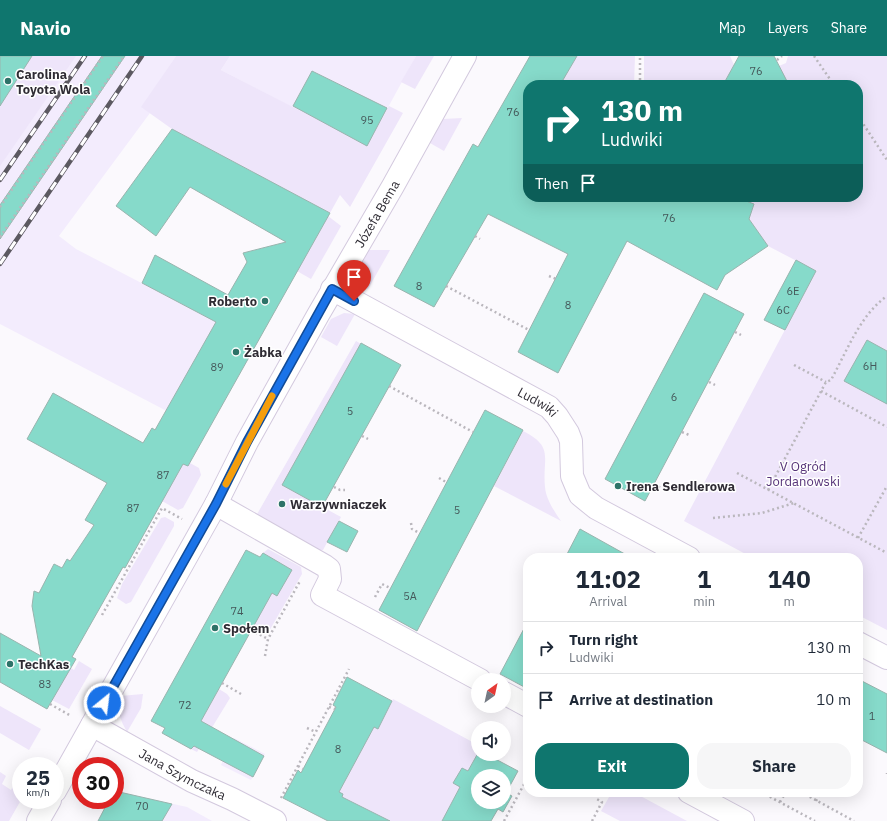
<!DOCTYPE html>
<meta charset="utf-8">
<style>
body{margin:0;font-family:"IBM Plex Sans",sans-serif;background:#f6f6f7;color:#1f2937;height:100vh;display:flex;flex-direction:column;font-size:15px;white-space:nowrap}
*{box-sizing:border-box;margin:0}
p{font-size:13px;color:#747a83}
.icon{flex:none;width:22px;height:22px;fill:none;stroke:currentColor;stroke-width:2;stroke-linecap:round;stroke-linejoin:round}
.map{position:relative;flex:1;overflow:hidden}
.drawer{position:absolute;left:523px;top:497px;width:340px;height:244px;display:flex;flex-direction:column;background:#fff;border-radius:16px;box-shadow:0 4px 16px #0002}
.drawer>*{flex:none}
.hud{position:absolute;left:523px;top:24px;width:340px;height:122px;border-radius:16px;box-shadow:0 4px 16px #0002;background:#0f766e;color:#fff;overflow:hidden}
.needle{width:26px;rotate:33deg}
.buttons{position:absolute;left:471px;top:617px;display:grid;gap:8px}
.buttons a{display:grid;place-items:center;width:40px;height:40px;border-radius:50%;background:#fff;box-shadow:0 4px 16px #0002;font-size:20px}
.speed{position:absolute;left:12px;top:701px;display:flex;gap:8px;font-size:20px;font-weight:700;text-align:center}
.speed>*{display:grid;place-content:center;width:52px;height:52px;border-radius:50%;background:#fff;box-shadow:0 4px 16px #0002;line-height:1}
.speed small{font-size:10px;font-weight:400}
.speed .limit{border:6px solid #d22;background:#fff;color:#111}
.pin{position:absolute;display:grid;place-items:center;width:34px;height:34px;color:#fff;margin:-41px -17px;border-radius:50% 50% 50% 0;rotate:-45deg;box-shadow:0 0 4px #0007}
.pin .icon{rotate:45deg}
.me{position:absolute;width:44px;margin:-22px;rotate:29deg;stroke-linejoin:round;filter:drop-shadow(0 0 3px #0008)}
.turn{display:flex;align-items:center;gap:14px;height:84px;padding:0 12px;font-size:18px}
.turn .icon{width:52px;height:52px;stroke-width:2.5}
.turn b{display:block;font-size:28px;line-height:34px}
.then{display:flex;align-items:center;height:38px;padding:0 12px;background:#0003;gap:8px;font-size:15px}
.eta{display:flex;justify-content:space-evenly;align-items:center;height:68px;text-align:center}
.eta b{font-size:24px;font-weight:800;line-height:28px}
.action{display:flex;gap:8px;margin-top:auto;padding:8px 12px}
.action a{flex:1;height:46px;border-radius:16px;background:#0f766e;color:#fff;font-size:16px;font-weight:800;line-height:46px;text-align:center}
.action a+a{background:#f6f6f7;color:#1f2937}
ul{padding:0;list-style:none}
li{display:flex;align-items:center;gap:12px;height:52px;padding:0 12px;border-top:1px solid #e0e1e3}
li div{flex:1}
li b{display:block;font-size:15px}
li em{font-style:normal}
header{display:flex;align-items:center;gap:24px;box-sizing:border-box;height:56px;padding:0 20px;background:#0f766e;color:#fff}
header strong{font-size:19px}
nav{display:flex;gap:22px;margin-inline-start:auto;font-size:14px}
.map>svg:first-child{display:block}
.built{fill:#f3ecfd}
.green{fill:#eee5fa}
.building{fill:#86daca;stroke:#99b4ae;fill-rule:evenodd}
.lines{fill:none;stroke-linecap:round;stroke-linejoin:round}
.minor-casing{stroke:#d3c9de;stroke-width:24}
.path{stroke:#bab7bd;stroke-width:2.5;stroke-dasharray:2 3;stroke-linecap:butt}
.minor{stroke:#fff;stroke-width:22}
.rail-casing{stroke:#5c5961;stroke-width:4.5}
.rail{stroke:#fff;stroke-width:3;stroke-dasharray:9;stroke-linecap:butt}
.route-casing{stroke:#114b97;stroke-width:10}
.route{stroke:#1a73e8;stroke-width:7}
.slow{stroke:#f59e0b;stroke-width:7}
.poi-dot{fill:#2d7368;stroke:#fff;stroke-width:1.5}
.labels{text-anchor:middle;stroke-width:3;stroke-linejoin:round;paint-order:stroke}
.number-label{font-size:11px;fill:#45585a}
.poi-label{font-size:13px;font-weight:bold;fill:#2f2c34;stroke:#fff;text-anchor:start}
.street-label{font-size:13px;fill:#2f2c34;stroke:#fff}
.park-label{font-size:13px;fill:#573479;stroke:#fff}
</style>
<header>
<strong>Navio</strong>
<nav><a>Map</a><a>Layers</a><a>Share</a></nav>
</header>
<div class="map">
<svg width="887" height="765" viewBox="0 0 887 765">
<rect width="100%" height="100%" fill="#fbf9fd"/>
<g class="built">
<polygon points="0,0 176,0 142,51 150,57 59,180 76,193 257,287 207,376 0,268"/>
<polygon points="230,0 416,0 367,90 221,14"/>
<polygon points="234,682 265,698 251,724 221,709"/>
<polygon points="115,735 187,751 212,765 98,765 109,744 115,744"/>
</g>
<g class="green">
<polygon points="32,0 76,0 0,110 0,50"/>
<polygon points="176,0 230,0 221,14 367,89 389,50 403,57 350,151 340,139 330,157 172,73 141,51"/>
<polygon points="416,0 434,0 415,33 401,26"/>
<polygon points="577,0 635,0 634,29 560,29"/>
<polygon points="644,0 730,0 734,9 723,29 644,29"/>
<polygon points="788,0 887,0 887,574 858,559 858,502 753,502 684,465 816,215 768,190 749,163 754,148 736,141 858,141 858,29 781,29 784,21 779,10 786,7"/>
<polygon points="462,62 444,95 430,87 443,63"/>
<polygon points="328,160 341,170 311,223 297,215"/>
<path d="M369,194H390L368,233L359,226C359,214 363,205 369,194Z"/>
<polygon points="344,257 355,258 337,290 321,281 331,263"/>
<polygon points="356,285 361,288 282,429 341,461 323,494 317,494 256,460"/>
<path d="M523,375C555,391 542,402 545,431C546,443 554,455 561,465L494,430Z"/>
<polygon points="190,407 199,412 201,419 183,452 178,454 162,445 183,408 186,409"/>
<polygon points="165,461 174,466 174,470 131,546 126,548 117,542 122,528 161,462"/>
<polygon points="268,493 301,511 302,518 268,577 253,570 272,537 277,540 292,514 263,497"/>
<polygon points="79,605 92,613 69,653 52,644 67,609 74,614"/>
<polygon points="219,633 227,638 230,642 197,696 191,693 205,667 201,665"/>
<path d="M143,638L141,652L127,676C120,663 116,655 120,640Z"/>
<polygon points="393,643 478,689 478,697 442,765 329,765 339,736 374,671 378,672"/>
<polygon points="0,650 41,673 29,694 0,677"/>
<polygon points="0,716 6,720 2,728 11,734 21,716 21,744 9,765 0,765"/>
<polygon points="612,736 633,736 687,765 620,765 601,755"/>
</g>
<g class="building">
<polygon points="0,0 32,0 0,50"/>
<polygon points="102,0 125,0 0,183 0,149"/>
<polygon points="530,0 577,0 560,29 528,29 528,141 736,141 754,148 749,163 768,190 725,219 717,234 627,185 558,317 518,296 568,198 488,158 434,251 394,230 473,88 478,91"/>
<polygon points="739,0 774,0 789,29 723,29"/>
<polygon points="312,15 387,52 367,90 293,50"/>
<polygon points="172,73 330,157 188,410 183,408 125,512 123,511 72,601 76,603 47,653 0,626 0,577 41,600 32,550 34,535 39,537 54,508 62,512 67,503 70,505 94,469 85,464 107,427 27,383 53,337 143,387 152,372 155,374 216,266 142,227 155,199 228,239 247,206 243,197 286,186 190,131 156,180 116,150"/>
<polygon points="796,204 816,215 785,274 764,264"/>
<polygon points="704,237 744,258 645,445 605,423"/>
<polygon points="867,284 887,295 887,348 844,325"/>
<polygon points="361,287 401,309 322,451 282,429"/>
<polygon points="485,354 523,374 417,575 379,554"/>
<polygon points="339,465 358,475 347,496 327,486"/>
<polygon points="580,473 632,502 565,502"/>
<polygon points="246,494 260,501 263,497 292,514 277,540 272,537 201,665 264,700 253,721 194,690 191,693 162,677 165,672 151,665"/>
<polygon points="528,565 528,633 500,618"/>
<polygon points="347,621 392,645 378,673 374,671 339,736 343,738 342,741 390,765 328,765 283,742 298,714 301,717 336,651 333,649"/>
<polygon points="858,623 887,638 887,697 858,682"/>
<path d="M478,697L486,698L518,715L506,737L512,740L503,756L498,753L491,765H442L460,731L453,727L462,712L468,715ZM478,720H504V746H478Z"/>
<polygon points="115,735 172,748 162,765 98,765 109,744 115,744"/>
</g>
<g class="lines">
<defs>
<g id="minor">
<path id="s1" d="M332,233L549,351L557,360L568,377L571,385L572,420L580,439L596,452L689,502"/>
<polyline points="216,448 325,510 329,513 330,523 322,539 480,624"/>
<polyline points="858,587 887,602"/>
<polyline points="504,637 528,650"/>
<path id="s2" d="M92,669L192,725L232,743L275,765"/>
<path id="s3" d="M55,735L216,448L247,386L318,259L393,130L465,0"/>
<polyline points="689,736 743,765"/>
<polyline points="38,765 50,744"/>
</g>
</defs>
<use href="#minor" class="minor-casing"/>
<g class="path">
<polyline points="814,0 834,29"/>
<polyline points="777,4 782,0"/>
<polyline points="640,29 640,0"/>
<polyline points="858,60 887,104"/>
<polyline points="0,151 103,0"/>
<polyline points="475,180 480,183"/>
<polyline points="0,181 124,0"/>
<polyline points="549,220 556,223"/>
<polyline points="446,230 529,274"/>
<polyline points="735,276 741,279"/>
<polyline points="794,309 826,326"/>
<polyline points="709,326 715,329"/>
<polyline points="389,330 473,376"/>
<polyline points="821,335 887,371"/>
<polyline points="682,376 689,379"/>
<polyline points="362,380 368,383"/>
<polyline points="737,417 887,497"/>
<polyline points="439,422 446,426"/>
<polyline points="654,428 661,432"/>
<polyline points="334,431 340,434 345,434"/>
<path d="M768,434L826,326L831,324C847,295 860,259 887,240"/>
<polyline points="713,462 762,457 794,447"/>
<polyline points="411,467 412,473 419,477"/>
<polyline points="858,482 887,430"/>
<polyline points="375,541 382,528 390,532"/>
<polyline points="102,559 162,452 182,463"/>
<polyline points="251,574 268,583"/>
<polyline points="265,600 268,583 300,525"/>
<polyline points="222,627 241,638"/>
<polyline points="50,648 71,660"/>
<polyline points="329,651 335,653"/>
<polyline points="307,672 316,676"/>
<polyline points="298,710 303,713"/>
<polyline points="887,718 887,717"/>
<polyline points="761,736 815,765"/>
<polyline points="801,736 854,765"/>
<polyline points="281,742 349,613"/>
<polyline points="816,745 821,736"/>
<polyline points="780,746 786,736"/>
<polyline points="504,765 528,721"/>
<polyline points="592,765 602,746 595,742"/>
</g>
<use href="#minor" class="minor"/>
<defs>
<g id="rail">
<polyline points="0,124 85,0"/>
<polyline points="0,208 142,0"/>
</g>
</defs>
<use href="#rail" class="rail-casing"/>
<use href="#rail" class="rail"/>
</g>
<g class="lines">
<defs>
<polyline id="route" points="104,647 216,448 247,386 332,233 354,245"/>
</defs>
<use href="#route" class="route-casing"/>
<use href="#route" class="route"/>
<polyline class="slow" points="226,428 272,340"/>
</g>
<g class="poi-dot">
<circle cx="8" cy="25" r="4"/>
<circle cx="265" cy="245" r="4"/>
<circle cx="236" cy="296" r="4"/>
<circle cx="618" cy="430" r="4"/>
<circle cx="282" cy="448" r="4"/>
<circle cx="215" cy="572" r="4"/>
<circle cx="10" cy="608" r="4"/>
</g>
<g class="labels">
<g class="number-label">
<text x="756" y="19">76</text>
<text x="513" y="60">76</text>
<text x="367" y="68">95</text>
<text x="669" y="166">76</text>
<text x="419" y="234">8</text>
<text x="793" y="239">6E</text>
<text x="568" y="253">8</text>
<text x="783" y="258">6C</text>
<text x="870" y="314">6H</text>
<text x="217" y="315">89</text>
<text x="674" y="345">6</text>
<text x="350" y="359">5</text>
<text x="163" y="423">87</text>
<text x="133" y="456">87</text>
<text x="457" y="458">5</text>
<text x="410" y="544">5A</text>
<text x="237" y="559">74</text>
<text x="45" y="632">83</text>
<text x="185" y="653">72</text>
<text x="872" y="664">1</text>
<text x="338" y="697">8</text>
<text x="142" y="754">70</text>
</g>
<g class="poi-label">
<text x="16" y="23">Carolina<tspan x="16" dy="15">Toyota Wola</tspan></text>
<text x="257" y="250" text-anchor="end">Roberto</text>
<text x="244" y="301">Żabka</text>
<text x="626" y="435">Irena Sendlerowa</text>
<text x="290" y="453">Warzywniaczek</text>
<text x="223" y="577">Społem</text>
<text x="18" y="613">TechKas</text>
</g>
<g class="street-label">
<text dy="5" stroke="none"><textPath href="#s3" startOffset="661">Józefa Bema</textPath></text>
<text dy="5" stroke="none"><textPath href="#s1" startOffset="235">Ludwiki</textPath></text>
<text dy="5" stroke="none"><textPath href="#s2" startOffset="103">Jana Szymczaka</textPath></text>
</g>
<g class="park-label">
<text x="803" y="415">V Ogród<tspan x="803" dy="15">Jordanowski</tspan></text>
</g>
</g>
</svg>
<div class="buttons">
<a><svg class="needle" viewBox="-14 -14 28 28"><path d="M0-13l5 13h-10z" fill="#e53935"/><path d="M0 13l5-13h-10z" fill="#747a83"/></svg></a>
<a><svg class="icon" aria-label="sound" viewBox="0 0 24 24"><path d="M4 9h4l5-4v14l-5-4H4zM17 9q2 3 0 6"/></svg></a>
<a><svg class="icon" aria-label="layers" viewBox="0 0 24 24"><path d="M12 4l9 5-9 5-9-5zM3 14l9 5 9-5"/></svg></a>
</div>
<div class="speed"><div>25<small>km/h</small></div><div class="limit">30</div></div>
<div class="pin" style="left:354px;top:245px;background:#d93025"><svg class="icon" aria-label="arrive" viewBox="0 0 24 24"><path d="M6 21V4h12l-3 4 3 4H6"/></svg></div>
<svg class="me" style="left:104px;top:647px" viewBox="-20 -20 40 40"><circle r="17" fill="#1a73e8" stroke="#fff" stroke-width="3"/><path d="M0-11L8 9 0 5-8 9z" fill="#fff"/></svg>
<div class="hud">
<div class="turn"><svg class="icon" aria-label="right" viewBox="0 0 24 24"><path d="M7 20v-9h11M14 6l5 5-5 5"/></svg><div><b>130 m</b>Ludwiki</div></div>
<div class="then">Then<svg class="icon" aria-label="arrive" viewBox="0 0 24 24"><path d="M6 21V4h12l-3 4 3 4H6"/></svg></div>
</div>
<section class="drawer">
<div class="eta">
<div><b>11:02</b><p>Arrival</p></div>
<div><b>1</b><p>min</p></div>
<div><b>140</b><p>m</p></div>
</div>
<ul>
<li><svg class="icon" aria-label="right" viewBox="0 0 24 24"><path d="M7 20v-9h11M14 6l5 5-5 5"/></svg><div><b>Turn right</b><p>Ludwiki</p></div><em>130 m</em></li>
<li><svg class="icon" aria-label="arrive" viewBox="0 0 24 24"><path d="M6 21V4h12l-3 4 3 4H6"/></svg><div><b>Arrive at destination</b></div><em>10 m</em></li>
</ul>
<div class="action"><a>Exit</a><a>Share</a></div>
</section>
</div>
